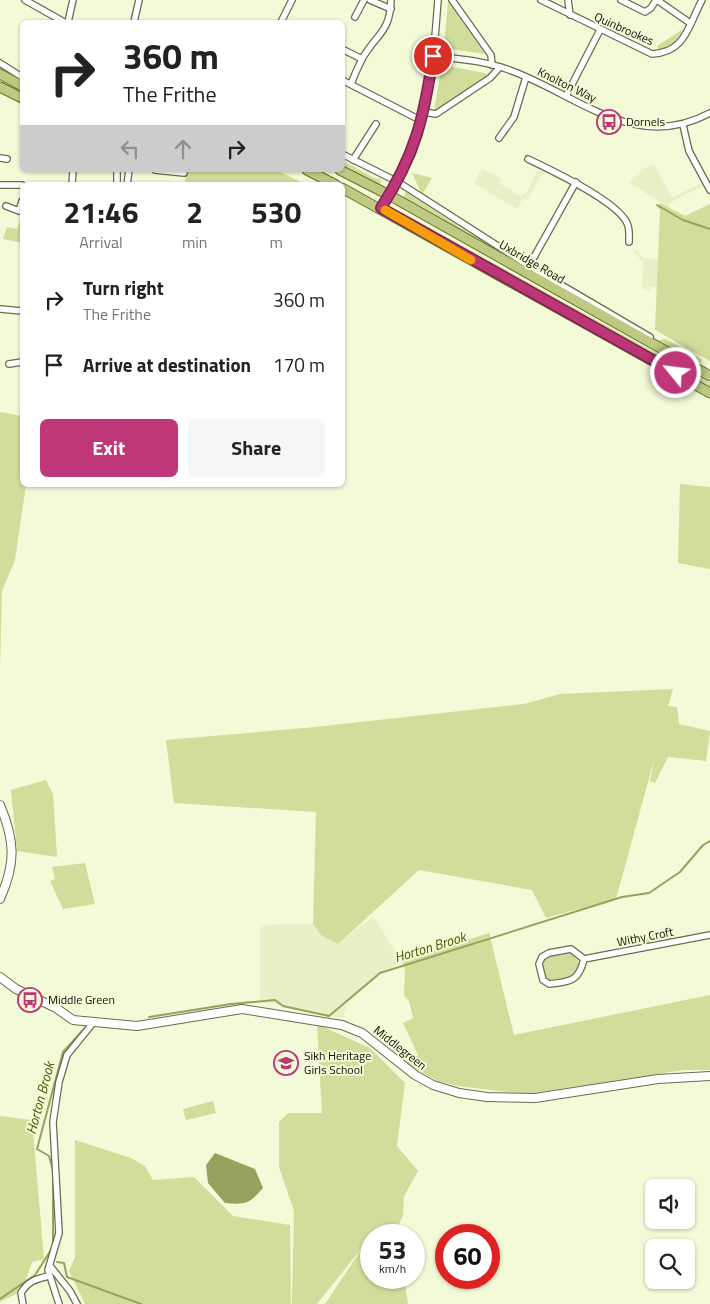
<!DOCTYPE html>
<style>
body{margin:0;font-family:"Titillium Web",sans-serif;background:#f6f6f6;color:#222;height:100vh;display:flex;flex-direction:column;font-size:19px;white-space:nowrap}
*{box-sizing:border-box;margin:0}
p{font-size:16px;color:#767676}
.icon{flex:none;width:28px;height:28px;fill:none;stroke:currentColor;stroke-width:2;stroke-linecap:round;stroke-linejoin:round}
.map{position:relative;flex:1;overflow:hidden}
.side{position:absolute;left:20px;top:182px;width:325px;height:305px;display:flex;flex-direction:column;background:#fff;border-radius:8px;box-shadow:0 1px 4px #0004}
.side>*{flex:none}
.banner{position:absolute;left:20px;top:20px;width:325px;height:152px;border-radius:8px;box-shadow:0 1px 4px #0004;background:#fff;color:#222;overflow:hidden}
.fabs{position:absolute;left:645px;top:1179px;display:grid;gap:10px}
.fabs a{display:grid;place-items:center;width:50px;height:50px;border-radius:8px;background:#fff;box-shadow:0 1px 4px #0004;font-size:25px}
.speed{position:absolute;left:360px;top:1224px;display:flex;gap:10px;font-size:25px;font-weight:700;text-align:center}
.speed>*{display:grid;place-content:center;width:65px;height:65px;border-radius:50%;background:#fff;box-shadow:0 1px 4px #0004;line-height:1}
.speed small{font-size:12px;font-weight:400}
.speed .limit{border:8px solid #d22;background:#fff;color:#111}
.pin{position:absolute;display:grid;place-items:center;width:42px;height:42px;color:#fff;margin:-21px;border:2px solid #fff;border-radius:50%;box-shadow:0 1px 5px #0007}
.me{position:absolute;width:55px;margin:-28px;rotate:299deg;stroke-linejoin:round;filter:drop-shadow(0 0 4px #0008)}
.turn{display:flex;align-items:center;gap:18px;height:105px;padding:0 20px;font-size:22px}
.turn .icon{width:65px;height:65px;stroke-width:2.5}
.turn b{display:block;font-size:35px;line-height:42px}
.lanes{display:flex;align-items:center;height:48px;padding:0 20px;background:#0003;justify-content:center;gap:25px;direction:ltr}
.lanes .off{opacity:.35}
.eta{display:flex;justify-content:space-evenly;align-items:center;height:85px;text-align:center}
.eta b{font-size:30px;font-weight:700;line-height:35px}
.primary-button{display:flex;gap:10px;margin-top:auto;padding:10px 20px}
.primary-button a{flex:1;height:58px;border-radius:8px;background:#bd3677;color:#fff;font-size:20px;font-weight:700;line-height:58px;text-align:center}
.primary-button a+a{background:#f6f6f6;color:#222}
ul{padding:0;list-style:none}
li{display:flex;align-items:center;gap:15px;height:65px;padding:0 20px}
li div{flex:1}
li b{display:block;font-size:19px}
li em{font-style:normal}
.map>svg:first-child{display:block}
.built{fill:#e8f0c6}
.green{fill:#d1dd9b}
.water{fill:#97a25e}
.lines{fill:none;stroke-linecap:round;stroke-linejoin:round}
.stream{stroke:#97a25e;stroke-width:2}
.minor-casing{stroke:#676d4e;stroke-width:8}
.tertiary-casing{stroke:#676d4e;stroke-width:10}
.primary-casing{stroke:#667122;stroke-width:11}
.minor{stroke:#fff;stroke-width:5.5}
.tertiary{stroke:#fff;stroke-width:8}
.primary{stroke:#bfc983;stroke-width:9}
.route-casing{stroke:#7b234d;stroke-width:12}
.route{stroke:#bd3677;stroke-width:9}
.slow{stroke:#f59e0b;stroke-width:9}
.labels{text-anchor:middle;stroke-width:4;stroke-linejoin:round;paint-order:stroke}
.street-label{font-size:12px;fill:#0e1005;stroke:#f2fad7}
.poi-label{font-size:12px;fill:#0e1005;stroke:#f2fad7;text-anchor:start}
.water-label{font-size:14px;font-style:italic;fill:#4c5601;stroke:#f2fad7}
</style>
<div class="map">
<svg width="710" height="1304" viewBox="0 0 710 1304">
<rect width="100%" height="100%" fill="#f2fad7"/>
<g class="built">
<polygon points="654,164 672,198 701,183 702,186 670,203 669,208 629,182 642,169"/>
<polygon points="482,168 501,179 499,183 520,196 527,192 537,171 543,172 527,200 523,198 517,209 474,183"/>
<polygon points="636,250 643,258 659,259 658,287 651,287 651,292 646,291 642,287 643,262 634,252"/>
<polygon points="373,917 402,961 382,973 348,1002 343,1018 260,1001 260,925 313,924 321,935 338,943"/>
</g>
<g class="green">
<polygon points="448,1 485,54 444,48"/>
<polygon points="683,29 676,42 659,51 657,46"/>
<polygon points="442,65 490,74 439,109 434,110"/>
<polygon points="342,160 374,178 381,179 380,187 343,167"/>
<polygon points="186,170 276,170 307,185 185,185"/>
<polygon points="412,173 432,178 422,195"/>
<polygon points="406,192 466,231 570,290 401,202"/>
<polygon points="660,203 685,216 710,204 710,361 655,330 660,209 657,208"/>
<polygon points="401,212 710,383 710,389 400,214"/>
<polygon points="20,220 22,221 22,243 3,239 7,227 17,229"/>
<polygon points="666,339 702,360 699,365 654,341"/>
<polygon points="0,412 22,416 22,485 26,485 15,560 2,591 0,669"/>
<polygon points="680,484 710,487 710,569 678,563"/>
<polygon points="673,689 668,706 677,707 679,724 710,731 706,761 668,757 655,783 650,781 654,760 616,899 546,918 532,890 419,870 338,944 321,935 313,924 316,812 174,803 166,740 315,727 524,704 560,694"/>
<polygon points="46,780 53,794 57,857 17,851 11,790"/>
<polygon points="85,863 95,904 63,909 50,881 55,879 52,867"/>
<polygon points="658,931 676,934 676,940 674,935 672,936 672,941 668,942 666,937 652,939 653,945 647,946 645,940 641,941 642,947 640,947 635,938"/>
<polygon points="489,933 514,1035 710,995 710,1070 684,1070 526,1094 457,1086 438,1081 405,1064 418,1055 403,1023 413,1018 409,1001 404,996 405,971 402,961"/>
<polygon points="572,953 577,957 580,969 577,976 548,981 545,978 542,962 547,957"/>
<polygon points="317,1024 370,1048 405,1083 397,1146 418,1171 404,1196 403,1215 397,1229 398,1235 371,1235 371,1278 404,1278 408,1304 325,1304 365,1244 317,1304 292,1304 294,1211 279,1167 279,1122 288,1113 322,1113"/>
<polygon points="213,1101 216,1113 186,1120 183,1109"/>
<polygon points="0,1116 32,1120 44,1259 32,1262 22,1291 0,1302"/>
<polygon points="75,1140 131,1158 145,1166 153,1180 194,1177 233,1216 290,1225 291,1304 85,1304 69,1271 75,1257"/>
</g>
<path class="water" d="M215,1153L255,1169L263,1188C249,1204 246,1205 225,1203L208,1183L206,1165Z"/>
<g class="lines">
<g class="stream">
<polyline points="657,205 683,220 710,229"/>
<polyline points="149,1017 231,1004 275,1000 283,1006 329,1016 380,973 622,897 649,893 680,872 703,845 710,841"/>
<polyline points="53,1170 49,1156 37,1149 63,1052 84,1029"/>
<polyline points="53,1245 53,1178"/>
<polyline points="57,1262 64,1263 67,1277 141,1304"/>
<polyline points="0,1299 35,1275 51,1250"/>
</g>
<defs>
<g id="minor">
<polyline points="25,0 64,22"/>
<polyline points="370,0 391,9"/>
<polyline points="452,0 491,55 492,65"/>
<path d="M541,0L652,54C686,52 688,26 702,0"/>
<polyline points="568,0 570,15"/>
<polyline points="621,0 645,12 651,8 656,0"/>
<polyline points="657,0 690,23"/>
<polyline points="355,17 364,0"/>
<polyline points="68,22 73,0"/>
<polyline points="134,22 139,0"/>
<polyline points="281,22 292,0"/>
<polyline points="342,49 362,59"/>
<path d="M433,56C460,59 487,61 512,71C579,96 636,153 710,113"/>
<polyline points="0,63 22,77"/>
<polyline points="342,80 422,121"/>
<path d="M351,84C354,76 358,67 362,59C377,33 390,33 391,0"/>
<polyline points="566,96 600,30"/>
<polyline points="424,112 436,114 490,78 500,67"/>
<polyline points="683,125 689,151 710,190"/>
<polyline points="499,138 514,117 526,77"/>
<polyline points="342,154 398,182 529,266 650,337"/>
<polyline points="0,158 7,159"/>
<path d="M528,159C551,170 617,201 627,223C630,229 629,237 629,242"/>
<polyline points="353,160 376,124"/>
<polyline points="155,170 184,173"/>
<polyline points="0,185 22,185"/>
<polyline points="72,185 73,170"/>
<polyline points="117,185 117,170"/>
<polyline points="127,185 129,170"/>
<polyline points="6,206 19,211 22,201"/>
<path d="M381,208C393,190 405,171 413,151C431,103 434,51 438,0"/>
<polyline points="529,266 576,182"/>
<polyline points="0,309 22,311"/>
<polyline points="9,364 22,362"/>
<path d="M584,959C579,980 572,982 549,984L543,980L539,964L542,957L549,953L571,949L584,959L710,935"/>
<polyline points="50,1266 70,1291 77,1304"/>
<path d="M23,1304L21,1293C28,1281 36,1279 49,1276"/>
<polyline points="59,1304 48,1270 59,1233 53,1122 59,1082 67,1055 93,1023"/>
</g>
<g id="tertiary">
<path d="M0,805C15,841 16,863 0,899"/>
<polyline points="0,977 16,989 56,1008 73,1020 137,1026 242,1009 342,1025 362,1033 415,1075 433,1085 459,1093 487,1097 535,1098 658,1079 710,1076"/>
</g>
<g id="primary">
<polyline points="0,74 22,86"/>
<polyline points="0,87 22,98"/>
<polyline points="307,170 336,185"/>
<polyline points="340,170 389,195 710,376"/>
<polyline points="342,188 710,393"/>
</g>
</defs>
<use href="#minor" class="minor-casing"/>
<use href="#tertiary" class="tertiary-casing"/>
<use href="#primary" class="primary-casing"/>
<use href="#minor" class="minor"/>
<use href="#tertiary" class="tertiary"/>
<use href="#primary" class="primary"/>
</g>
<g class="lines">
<defs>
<path id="route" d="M433,56C424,118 415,155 381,208L676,373"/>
</defs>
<use href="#route" class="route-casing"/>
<use href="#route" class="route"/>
<polyline class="slow" points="385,210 471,260"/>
</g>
<defs>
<symbol id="bus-ring" viewBox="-11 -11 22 22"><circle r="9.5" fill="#f2fad7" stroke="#bd3677" stroke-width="1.5"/><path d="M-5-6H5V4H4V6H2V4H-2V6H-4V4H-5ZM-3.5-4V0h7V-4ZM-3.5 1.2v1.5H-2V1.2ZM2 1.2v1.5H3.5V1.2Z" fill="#bd3677"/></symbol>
<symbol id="school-ring" viewBox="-11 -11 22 22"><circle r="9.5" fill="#f2fad7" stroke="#bd3677" stroke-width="1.5"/><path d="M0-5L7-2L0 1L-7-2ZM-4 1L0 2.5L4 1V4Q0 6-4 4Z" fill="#bd3677"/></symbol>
</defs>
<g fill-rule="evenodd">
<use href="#bus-ring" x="595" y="108" width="28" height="28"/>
<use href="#bus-ring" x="16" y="986" width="28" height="28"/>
<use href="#school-ring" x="272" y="1049" width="28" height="28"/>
</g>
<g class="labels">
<g class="street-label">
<text transform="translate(624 29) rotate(24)" y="4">Quinbrookes</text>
<text transform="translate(567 85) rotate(26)" y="4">Knolton Way</text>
<text transform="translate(532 262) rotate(30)" y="4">Uxbridge Road</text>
<text transform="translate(645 937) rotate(-11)" y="4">Withy Croft</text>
<text transform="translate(400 1048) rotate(38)" y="4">Middlegreen</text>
</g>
<g class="poi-label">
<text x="626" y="126">Dornels</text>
<text x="48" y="1004">Middle Green</text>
<text x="304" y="1060">Sikh Heritage<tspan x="304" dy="14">Girls School</tspan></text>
</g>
<g class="water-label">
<text transform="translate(430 947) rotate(-17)" y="5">Horton Brook</text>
<text transform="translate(40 1098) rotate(-75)" y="5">Horton Brook</text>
</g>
</g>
</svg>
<div class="fabs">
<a><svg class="icon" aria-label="sound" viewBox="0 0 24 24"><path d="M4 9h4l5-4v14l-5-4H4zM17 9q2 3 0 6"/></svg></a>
<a><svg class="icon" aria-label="search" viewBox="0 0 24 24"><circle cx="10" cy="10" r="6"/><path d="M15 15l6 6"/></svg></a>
</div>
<div class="speed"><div>53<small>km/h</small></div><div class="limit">60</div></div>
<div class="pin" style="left:433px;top:56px;background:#d93025"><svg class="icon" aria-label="arrive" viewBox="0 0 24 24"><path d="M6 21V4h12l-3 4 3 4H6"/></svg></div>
<svg class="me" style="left:676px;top:373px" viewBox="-20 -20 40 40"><circle r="17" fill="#bd3677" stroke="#fff" stroke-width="3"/><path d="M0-11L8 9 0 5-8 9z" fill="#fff"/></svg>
<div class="banner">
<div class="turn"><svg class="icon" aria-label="right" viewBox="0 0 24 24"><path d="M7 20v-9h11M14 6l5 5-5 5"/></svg><div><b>360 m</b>The Frithe</div></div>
<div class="lanes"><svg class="icon off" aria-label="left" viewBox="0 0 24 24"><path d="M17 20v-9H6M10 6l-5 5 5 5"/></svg><svg class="icon off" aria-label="ahead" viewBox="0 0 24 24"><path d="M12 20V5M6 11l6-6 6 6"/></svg><svg class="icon" aria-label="right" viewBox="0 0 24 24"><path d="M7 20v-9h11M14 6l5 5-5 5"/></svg></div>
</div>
<section class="side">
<div class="eta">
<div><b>21:46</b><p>Arrival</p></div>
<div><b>2</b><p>min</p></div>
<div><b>530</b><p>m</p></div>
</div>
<ul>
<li><svg class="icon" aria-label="right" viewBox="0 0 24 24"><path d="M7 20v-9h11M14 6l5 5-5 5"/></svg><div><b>Turn right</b><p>The Frithe</p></div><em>360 m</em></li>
<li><svg class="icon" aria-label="arrive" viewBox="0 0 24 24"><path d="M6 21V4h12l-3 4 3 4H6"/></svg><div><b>Arrive at destination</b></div><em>170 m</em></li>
</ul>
<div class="primary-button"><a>Exit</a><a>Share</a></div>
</section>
</div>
